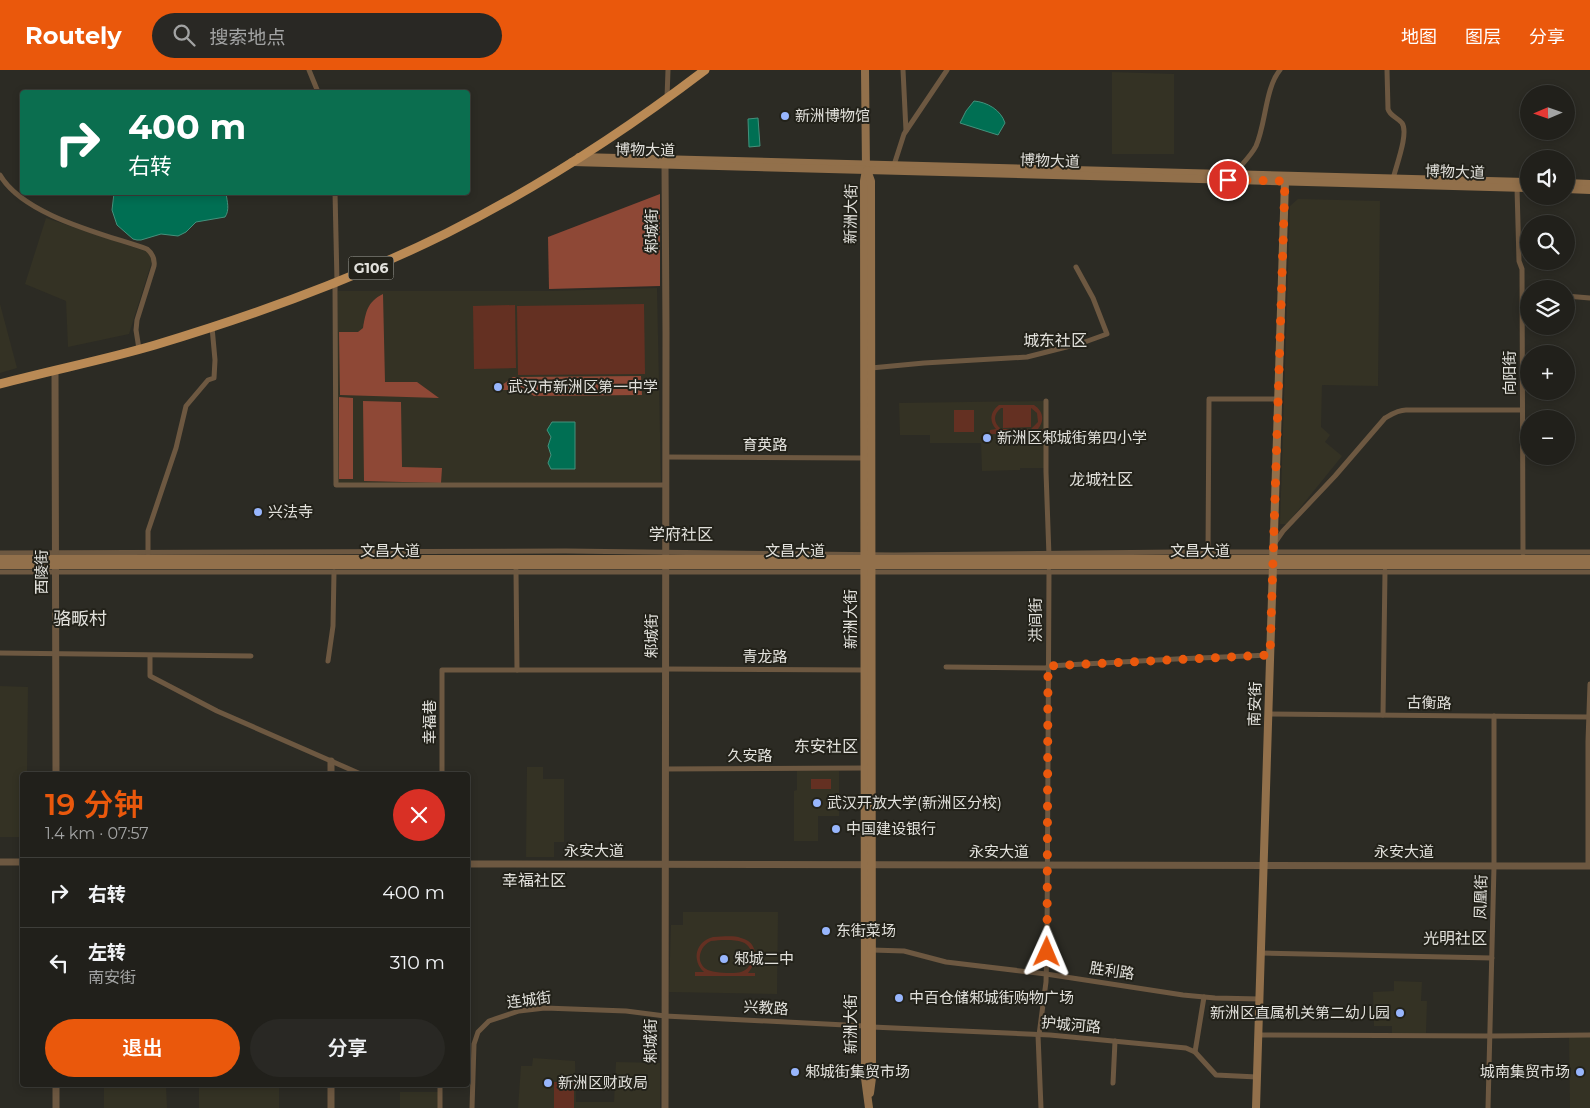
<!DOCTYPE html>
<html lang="zh">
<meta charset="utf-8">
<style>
body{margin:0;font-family:Montserrat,"Noto Sans SC",sans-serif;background:#292824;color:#f1f3f6;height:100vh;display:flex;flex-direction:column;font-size:19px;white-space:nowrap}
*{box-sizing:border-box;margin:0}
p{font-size:16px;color:#a2a3a3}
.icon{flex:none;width:28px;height:28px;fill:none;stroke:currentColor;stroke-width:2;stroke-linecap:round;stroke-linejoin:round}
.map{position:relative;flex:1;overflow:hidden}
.drawer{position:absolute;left:20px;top:702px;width:450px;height:315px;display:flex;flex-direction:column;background:#21201b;border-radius:5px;box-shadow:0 2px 8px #0003,0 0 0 1px #3e3e3a}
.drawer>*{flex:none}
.top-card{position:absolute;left:20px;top:20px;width:450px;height:105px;border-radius:5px;box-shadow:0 2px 8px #0003,0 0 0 1px #3e3e3a;background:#0b6e4f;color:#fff;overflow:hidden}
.needle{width:32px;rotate:268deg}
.controls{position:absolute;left:1520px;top:15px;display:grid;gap:10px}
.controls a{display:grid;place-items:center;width:55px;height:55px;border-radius:50%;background:#21201b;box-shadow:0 2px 8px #0003,0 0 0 1px #3e3e3a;font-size:25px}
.pin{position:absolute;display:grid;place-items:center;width:42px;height:42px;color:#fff;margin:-21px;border:2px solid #fff;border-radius:50%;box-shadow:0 1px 5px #0007}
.me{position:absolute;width:55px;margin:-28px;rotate:1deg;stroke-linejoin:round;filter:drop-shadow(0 0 4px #0008)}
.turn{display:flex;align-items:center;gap:18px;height:105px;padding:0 25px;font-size:22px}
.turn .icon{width:65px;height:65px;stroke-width:2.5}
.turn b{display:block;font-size:35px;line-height:42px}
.round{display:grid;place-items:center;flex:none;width:52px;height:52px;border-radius:26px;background:#292824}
.head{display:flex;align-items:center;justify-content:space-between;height:85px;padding:0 25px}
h1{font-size:30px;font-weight:600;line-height:38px;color:#ea580c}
.action{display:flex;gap:10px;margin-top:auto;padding:10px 25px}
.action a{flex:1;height:58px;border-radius:30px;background:#ea580c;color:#fff;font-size:20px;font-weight:600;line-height:58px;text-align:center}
.action a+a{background:#292824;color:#f1f3f6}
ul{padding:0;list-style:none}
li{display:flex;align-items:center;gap:15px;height:70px;padding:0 25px;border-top:1px solid #3e3e3a}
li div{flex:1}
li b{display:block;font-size:19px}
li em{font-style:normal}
header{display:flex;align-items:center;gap:30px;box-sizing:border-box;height:70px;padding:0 25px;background:#ea580c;color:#fff}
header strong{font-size:24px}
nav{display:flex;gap:28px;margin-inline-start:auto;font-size:18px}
.search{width:350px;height:45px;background:#292824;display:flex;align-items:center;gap:12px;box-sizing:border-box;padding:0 18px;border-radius:28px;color:#a2a3a3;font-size:19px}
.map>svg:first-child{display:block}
.built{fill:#343224}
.green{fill:#643022;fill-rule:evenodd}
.forest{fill:#8e4836}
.water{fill:#006f53;stroke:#44917c}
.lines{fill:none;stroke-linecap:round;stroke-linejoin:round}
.minor{stroke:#6d5841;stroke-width:5}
.tertiary{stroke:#6d5841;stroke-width:7}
.secondary{stroke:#92704b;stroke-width:8}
.trunk{stroke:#ba8a55;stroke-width:9}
.route{stroke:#ea580c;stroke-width:9;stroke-dasharray:0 16.2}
.poi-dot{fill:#98b6fd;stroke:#23221a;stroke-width:2}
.labels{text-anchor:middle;stroke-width:4;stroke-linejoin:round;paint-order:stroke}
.shield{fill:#23221a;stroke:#a9a8a2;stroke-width:1}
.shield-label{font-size:14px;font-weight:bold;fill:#e2e1dc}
.poi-label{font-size:15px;fill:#e2e1dc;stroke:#23221a;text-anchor:start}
.street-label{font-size:15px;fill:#e2e1dc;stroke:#23221a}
.neighbourhood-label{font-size:16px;fill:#e2e1dc;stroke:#23221a}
.quarter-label{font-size:18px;fill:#e2e1dc;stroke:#23221a}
</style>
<header>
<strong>Routely</strong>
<div class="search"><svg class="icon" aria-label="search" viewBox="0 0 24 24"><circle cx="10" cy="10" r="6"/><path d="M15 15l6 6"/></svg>搜索地点</div>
<nav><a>地图</a><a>图层</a><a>分享</a></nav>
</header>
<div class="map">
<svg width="1590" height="1038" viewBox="0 0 1590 1038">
<rect width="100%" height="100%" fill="#2c2b24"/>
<g class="built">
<polygon points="1112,2 1174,4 1174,84 1112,84"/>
<polygon points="1298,129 1380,131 1378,316 1322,315 1321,357 1330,365 1325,372 1342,386 1287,454 1280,454 1290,136"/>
<polygon points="46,148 148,182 152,191 129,264 68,277 66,231 25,214"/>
<polygon points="657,218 661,412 337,413 338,221 549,221"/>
<polygon points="0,234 17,298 0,303"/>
<polygon points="1044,331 1045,398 1020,398 1020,400 982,401 981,373 930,373 930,365 900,365 899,333"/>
<polygon points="0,616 28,617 27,705 22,705 22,767 0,767"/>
<polygon points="527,697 543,697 543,709 564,709 564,772 554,772 554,787 526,787"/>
<polygon points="797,701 839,701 839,746 818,746 818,771 794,771 794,721 797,720"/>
<polygon points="683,842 778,842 777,924 669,922 671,855 683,855"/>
<polygon points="1394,911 1422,912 1421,931 1427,931 1426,963 1392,963 1392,956 1374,956 1373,922 1394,921"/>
<polygon points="1569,966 1590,966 1590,1038 1570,1038"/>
<polygon points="533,988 575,991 576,1032 614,1032 616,992 660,993 660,1038 518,1038 521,996 532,996"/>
<polygon points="104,1015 166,1015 167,1038 104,1038"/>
<rect x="199" y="1015" width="80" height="23"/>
<rect x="400" y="1022" width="39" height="16"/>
</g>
<g class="green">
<polygon points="644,234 645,304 518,305 517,236"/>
<polygon points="515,235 516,298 474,299 473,236"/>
<path d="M999,335H1034C1043,341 1045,350 1038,359H1043V363L990,364V360L996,359C989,351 990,342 999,335ZM1001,338H1003V358L1031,357V338L1037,343L1038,352L1031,359H1001C993,353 993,344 1001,338Z"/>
<rect x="954" y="340" width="20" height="22"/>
<rect x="811" y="709" width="20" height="10"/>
<path d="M713,867C722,867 733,865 741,868C759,872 758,892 748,903H755V906H695V902H704C691,890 696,871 713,867ZM711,871C719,870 734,869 742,872C756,877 755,898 741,902C734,904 712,903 706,899C695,891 700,876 711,871Z"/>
<rect x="554" y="1012" width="20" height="26"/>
</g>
<g class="forest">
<polygon points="660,124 660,216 549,219 548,167"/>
<path d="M383,224L385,312H417L439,328L340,325L339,262H358L363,258C366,242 367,232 383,224Z"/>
<polygon points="641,306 642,325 534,326 525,320 495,320 513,307"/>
<polygon points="339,327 353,328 353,409 339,409"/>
<polygon points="363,331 401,332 402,397 442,398 441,413 364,411"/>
</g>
<g class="water">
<path d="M974,31C987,32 1001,40 1005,53L998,65L960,53L966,41Z"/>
<polygon points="758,48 760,76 749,77 748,49"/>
<path d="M114,123H226C227,131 230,140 225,147L196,152L186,162L178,166L161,164L141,170H137L133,169L117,155L112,140Z"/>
<polygon points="552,352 575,352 575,399 551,399 548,393 551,385 548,376 551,367 547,360"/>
</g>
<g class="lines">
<g class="minor">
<polyline points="309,0 318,22"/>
<polyline points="903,0 906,61"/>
<path d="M1387,0L1388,39C1390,46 1397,47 1402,53C1409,63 1396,96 1393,109"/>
<polyline points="667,28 668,0"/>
<polyline points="894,95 904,64 947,0"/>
<path d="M1234,104C1241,95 1251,86 1256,76C1266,54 1265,18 1280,0"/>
<path d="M0,105C24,146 104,164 147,179C152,183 155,189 154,196L137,250L136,260L139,279"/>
<polyline points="1517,118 1519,191 1522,199 1523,483"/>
<polyline points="335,122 337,212"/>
<polyline points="335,213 336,415 666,415"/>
<polyline points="1566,226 1590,228"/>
<polyline points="871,298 924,293 1027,287 1082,273 1107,264 1093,228 1076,197"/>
<polyline points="1046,331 1046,402 1049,486"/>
<polyline points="666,387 864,388"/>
<path d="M1274,474L1283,461L1335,406L1385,348C1392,344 1398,340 1406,340H1522"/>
<polyline points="0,483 566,481 894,485 1177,482 1590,482"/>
<polyline points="148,483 148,461 176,378 186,336 208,310 214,308 215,290 212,257"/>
<polyline points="1208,483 1209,329 1278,329"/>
<polyline points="516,500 517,600"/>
<polyline points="0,502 1590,502"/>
<polyline points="0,583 251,586"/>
<polyline points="150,586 150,606 217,641 363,705"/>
<polyline points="328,591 333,556 334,502"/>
<polyline points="1048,596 1176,589 1270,585"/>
<polyline points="946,597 1048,598"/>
<polyline points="666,599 865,600"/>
<polyline points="1269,644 1590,647"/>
<polyline points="1383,645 1385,501"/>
<polyline points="665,699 865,698"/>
<polyline points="442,705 442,600 666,600"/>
<polyline points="1588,796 1588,671 1590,614"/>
<polyline points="872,880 904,881 946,892 1046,904 1183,925 1215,928 1260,929"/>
<polyline points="1261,883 1492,888"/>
<polyline points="872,957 1050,965 1186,978 1195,982 1216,1005 1257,1007"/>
<polyline points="1038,965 1041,1038"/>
<polyline points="1039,965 1046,912 1047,872 1049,501"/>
<polyline points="1258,965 1490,966 1590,965"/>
<polyline points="1195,982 1204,927"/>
<polyline points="1113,1013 1115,971"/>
<polyline points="440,1038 440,1015"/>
<polyline points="472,1038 474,974 478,962 489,951 519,941 545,938 626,941 665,946 865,956"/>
<polyline points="1488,1038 1494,796 1494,646"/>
</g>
<g class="tertiary">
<polyline points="55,300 56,705"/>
<polyline points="331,705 331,691"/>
<polyline points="0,792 22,792"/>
<polyline points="468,794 1590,796"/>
<polyline points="56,1015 56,1038"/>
<polyline points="331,1038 331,1015"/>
<polyline points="665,1038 666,262 665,94"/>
</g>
<g class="secondary">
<polyline points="865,0 866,100 864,111 865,1008 869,1038"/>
<polyline points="579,87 1529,112"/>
<polyline points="572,92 1529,118"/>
<polyline points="867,100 871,111 872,1008 870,1023"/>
<polyline points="1566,113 1590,114"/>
<polyline points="1566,119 1590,120"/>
<polyline points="0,489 1590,489"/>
<polyline points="0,495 1590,495"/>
<polyline points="1256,1038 1285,111"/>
</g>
<path class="trunk" d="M0,314C52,300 104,290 155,275C255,245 354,209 447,163C537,118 625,61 705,0"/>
</g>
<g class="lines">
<polyline class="route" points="1047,882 1048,596 1270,585 1285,111 1228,110"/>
</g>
<g class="poi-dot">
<circle cx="785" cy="46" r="5"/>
<circle cx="498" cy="317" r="5"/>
<circle cx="987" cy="368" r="5"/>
<circle cx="258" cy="442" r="5"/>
<circle cx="817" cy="733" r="5"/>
<circle cx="836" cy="759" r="5"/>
<circle cx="826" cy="861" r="5"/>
<circle cx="724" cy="889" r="5"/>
<circle cx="899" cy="928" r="5"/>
<circle cx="1400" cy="943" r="5"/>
<circle cx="795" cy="1002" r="5"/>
<circle cx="1580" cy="1002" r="5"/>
<circle cx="548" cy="1013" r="5"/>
</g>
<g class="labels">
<rect class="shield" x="348.5" y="186.5" width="45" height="23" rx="4"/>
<g class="shield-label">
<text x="371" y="203">G106</text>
</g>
<g class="poi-label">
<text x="795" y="51">新洲博物馆</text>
<text x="508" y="322">武汉市新洲区第一中学</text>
<text x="997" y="373">新洲区邾城街第四小学</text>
<text x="268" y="447">兴法寺</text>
<text x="827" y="738">武汉开放大学(新洲区分校)</text>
<text x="846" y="764">中国建设银行</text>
<text x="836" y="866">东街菜场</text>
<text x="734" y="894">邾城二中</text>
<text x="909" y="933">中百仓储邾城街购物广场</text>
<text x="1390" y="948" text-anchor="end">新洲区直属机关第二幼儿园</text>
<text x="805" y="1007">邾城街集贸市场</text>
<text x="1570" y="1007" text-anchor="end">城南集贸市场</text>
<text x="558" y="1018">新洲区财政局</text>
</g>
<g class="street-label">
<text transform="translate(645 80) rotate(1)" y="5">博物大道</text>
<text transform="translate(1050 91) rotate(2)" y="5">博物大道</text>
<text transform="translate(1455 102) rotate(2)" y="5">博物大道</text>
<text transform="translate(851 144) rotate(-89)" y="5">新洲大街</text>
<text transform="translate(652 161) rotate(-90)" y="5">邾城街</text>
<text transform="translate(1510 303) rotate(-90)" y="5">向阳街</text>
<text x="765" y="380">育英路</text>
<text x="390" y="486">文昌大道</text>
<text x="795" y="486">文昌大道</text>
<text x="1200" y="486">文昌大道</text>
<text transform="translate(42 502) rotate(-90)" y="5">西陵街</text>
<text transform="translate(851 549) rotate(-90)" y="5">新洲大街</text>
<text transform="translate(1036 550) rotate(-90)" y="5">洪闾街</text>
<text transform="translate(652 566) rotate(-90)" y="5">邾城街</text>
<text x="765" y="592">青龙路</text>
<text transform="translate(1429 633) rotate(1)" y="5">古衡路</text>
<text transform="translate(1255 634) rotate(-88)" y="5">南安街</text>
<text transform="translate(430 652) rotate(-90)" y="5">幸福巷</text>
<text x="750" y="691">久安路</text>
<text x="594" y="786">永安大道</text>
<text x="999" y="787">永安大道</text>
<text x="1404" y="787">永安大道</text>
<text transform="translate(1481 827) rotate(-89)" y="5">凤凰街</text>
<text transform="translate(1112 901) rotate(8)" y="5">胜利路</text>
<text transform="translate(529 930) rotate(-7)" y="5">连城街</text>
<text transform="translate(766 938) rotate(3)" y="5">兴教路</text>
<text transform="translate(851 954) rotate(-90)" y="5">新洲大街</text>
<text transform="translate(1071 955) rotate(5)" y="5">护城河路</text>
<text transform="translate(651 971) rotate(-90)" y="5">邾城街</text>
</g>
<g class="neighbourhood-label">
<text x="1055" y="276">城东社区</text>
<text x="1101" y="415">龙城社区</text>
<text x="681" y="470">学府社区</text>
<text x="826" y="682">东安社区</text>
<text x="534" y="816">幸福社区</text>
<text x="1455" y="874">光明社区</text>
</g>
<g class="quarter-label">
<text x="80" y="555">骆畈村</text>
</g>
</g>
</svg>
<div class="controls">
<a><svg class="needle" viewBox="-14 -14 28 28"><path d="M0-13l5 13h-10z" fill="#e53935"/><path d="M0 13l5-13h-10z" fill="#a2a3a3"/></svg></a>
<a><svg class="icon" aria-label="sound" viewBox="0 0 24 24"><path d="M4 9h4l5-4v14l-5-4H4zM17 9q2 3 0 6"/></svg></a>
<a><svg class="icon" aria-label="search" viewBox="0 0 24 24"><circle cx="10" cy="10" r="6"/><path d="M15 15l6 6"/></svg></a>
<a><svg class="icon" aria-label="layers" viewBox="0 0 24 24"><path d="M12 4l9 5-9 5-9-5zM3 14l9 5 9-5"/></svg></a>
<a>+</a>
<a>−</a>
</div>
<div class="pin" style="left:1228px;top:110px;background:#d93025"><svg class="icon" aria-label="arrive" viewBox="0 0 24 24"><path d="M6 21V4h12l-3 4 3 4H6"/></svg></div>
<svg class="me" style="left:1047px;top:882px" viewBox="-20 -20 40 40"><path d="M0-17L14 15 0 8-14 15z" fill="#ea580c" stroke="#fff" stroke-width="4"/></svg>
<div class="top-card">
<div class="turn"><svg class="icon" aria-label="right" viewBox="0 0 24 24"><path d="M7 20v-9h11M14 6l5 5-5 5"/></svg><div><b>400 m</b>右转</div></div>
</div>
<section class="drawer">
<div class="head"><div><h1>19 分钟</h1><p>1.4 km · 07:57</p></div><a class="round" style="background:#d93025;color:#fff"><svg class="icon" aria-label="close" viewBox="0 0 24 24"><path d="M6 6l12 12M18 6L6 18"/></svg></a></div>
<ul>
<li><svg class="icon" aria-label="right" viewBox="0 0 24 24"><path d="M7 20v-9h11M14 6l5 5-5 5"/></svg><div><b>右转</b></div><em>400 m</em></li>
<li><svg class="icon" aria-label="left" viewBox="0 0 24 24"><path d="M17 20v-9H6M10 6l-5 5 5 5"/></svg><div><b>左转</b><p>南安街</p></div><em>310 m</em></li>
</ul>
<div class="action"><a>退出</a><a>分享</a></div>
</section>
</div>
